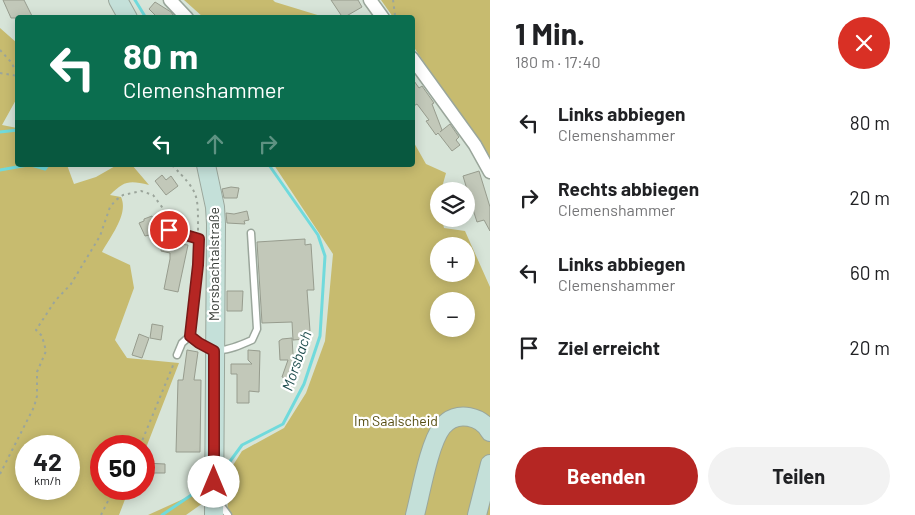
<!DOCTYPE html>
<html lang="de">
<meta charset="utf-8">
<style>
body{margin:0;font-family:Barlow,sans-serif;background:#f2f2f2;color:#202124;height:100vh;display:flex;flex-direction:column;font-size:19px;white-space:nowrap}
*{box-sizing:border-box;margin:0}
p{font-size:16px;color:#757577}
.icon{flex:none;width:28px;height:28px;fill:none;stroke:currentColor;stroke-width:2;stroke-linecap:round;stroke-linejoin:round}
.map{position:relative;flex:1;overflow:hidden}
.drawer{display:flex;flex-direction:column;background:#fff;width:425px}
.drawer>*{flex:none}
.top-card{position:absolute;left:15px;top:15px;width:400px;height:152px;border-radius:5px;box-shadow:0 2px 12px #0003;background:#0b6e4f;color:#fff;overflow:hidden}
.buttons{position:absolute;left:430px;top:182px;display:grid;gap:10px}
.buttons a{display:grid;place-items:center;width:45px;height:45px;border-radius:50%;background:#fff;box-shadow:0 2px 12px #0003;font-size:25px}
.speed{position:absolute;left:15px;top:435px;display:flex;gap:10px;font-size:25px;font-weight:700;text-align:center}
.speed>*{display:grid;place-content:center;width:65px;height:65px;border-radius:50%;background:#fff;box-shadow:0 2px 12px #0003;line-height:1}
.speed small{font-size:12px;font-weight:400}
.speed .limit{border:8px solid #d22;background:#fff;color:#111}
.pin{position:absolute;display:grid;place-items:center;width:42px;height:42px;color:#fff;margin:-21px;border:2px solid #fff;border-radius:50%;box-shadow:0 1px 5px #0007}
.me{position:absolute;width:55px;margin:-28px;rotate:0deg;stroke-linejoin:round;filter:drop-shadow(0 0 4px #0008)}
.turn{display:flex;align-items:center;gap:18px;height:105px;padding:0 25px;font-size:22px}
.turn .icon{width:65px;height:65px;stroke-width:2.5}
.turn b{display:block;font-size:35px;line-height:42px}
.lanes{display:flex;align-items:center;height:48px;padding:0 25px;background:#0003;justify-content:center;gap:25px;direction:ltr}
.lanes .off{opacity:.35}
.round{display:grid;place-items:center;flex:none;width:52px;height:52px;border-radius:26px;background:#f2f2f2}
.headline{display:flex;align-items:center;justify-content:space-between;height:85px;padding:0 25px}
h1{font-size:30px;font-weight:700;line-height:38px}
.primary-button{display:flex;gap:10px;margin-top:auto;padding:10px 25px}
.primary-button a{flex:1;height:58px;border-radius:30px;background:#b52623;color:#fff;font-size:20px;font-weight:700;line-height:58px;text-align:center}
.primary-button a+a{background:#f2f2f2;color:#202124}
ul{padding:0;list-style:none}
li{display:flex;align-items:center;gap:15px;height:75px;padding:0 25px}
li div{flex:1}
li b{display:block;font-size:19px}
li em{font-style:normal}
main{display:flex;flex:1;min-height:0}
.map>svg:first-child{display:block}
.green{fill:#c7bb6f;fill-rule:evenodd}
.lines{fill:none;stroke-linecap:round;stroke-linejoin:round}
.stream{stroke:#70dadc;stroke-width:3}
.building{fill:#c2c8b9;stroke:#979c8e}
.service-casing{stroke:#9aa69b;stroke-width:9}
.minor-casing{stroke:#9aa69b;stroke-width:15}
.secondary-casing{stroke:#9aa69b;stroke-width:20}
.path{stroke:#9ba59b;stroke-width:2;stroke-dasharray:2.5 4;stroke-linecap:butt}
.service{stroke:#fff;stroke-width:6}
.minor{stroke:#fff;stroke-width:12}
.secondary{stroke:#c4e0d9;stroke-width:18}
.route-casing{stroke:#761917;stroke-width:12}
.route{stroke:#b52623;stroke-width:9}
.labels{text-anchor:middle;stroke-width:4.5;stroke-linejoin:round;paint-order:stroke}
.street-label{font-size:14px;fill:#383d38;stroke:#fff}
.park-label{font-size:14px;fill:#564c11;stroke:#fff}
.water-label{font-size:15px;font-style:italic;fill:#1f4e4f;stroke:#fff}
</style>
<main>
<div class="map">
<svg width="490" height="515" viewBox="0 0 490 515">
<rect width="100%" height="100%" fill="#d7e4d8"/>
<g class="green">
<polygon points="184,0 273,0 275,2 324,17 203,17"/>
<polygon points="381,0 490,0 490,160 413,46 412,18 393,17"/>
<path d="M0,28L17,43V98L2,125L17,128L18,165H67L74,184L96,177L117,165H132L149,185C129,180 124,181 110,195L121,197C129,214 110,237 102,252L130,265L134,288L115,340L127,358L179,363L144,453V446H101V489H129L119,515H0ZM26,446H69V489H26Z"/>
<path d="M413,141L426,164L446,173L441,191H439L437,204L439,219H442L444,228L465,231L490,287V515H227L228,501L203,503L186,515H148L223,481L242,451L284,428L306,393L325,341L333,254L274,165H412ZM439,246H466V274H439ZM439,301H466V329H439Z"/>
</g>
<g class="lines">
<g class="stream">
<polyline points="135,0 146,18"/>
<polyline points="0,132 18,130"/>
<polyline points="31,165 45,169 48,165"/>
<polyline points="0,170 28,165"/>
<polyline points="220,475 242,445 283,424 304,384 320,336 325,256 318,235 269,165"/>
<polyline points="162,515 209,483"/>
</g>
</g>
<g class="building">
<polygon points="3,0 24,0 33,18 11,18"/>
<polygon points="331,0 358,0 362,7 343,18"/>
<polygon points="155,2 171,12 175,18 158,18 149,9"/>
<polygon points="412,78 419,88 422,86 434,103 432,104 442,130 440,132 450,124 459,137 456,140 460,145 452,151 438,133 436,135 426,121 429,120 417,104 412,107"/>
<polygon points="479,171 490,207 490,231 484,220 477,222 469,197 466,198 466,186 463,176"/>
<polygon points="162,175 166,180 171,176 178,186 166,195 155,181"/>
<polygon points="231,187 239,188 237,198 224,198 222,189"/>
<polygon points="247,211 249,220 244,221 245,224 227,223 226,213 234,214"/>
<polygon points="152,216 158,233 145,236 139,223 144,221 144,219"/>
<polygon points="305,239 305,245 311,244 314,290 307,290 310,331 306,331 306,339 293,340 292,322 262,323 257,242"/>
<polygon points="162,242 188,245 178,292 164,289 170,259 170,253 161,251"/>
<polygon points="227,291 243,291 242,311 227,311"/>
<polygon points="152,324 163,326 161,340 150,338"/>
<polygon points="139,334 149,338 142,358 132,355"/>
<polygon points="292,338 294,370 296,370 293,381 282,377 288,360 280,360 279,341 282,339"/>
<polygon points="187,350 198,352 194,380 201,380 200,452 176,452 178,380 183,380"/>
<polygon points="248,350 260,351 259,392 249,391 249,403 237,403 237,374 231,374 231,364 252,364 248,360"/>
<polygon points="144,463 165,464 165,473 144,473"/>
</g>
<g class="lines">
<defs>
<g id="service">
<polyline points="161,218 169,230 199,239 198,265 190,336 182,343 177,355"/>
<polyline points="170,219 179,233"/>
<path d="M190,336C214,356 225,352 252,340L257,329L251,233"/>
<polyline points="216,505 222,507 228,515"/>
</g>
<g id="minor">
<polyline points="170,0 187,18"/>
<polyline points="370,0 383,18"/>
<polyline points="412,58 475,145 490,172"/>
</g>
<g id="secondary">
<polyline points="118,0 128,18"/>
<polyline points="206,165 215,207 216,224 214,515"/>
<path d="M415,515C421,492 429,444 442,427C449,418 459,415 469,417C479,419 486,424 490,432"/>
<polyline points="477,515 490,464"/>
</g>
</defs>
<use href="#service" class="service-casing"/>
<use href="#minor" class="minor-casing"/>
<use href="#secondary" class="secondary-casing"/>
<g class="path">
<polyline points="393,0 395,15"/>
<polyline points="0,50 11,62 18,75"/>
<polyline points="0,73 18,76"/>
<path d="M172,165C199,193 198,193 198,231"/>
<polyline points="140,446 174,363"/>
<polyline points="0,474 34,407 37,396 37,372 46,351 42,336 36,330 55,301 71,284 100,236 110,207 116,200 123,195 141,191 153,195 165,211"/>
<polyline points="101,515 114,489"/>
</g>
<use href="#service" class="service"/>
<use href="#minor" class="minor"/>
<use href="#secondary" class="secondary"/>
</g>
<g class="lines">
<defs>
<polyline id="route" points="169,230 199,239 198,265 190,336 199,343 214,351 214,482"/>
</defs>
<use href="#route" class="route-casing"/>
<use href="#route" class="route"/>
</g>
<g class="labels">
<g class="street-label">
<text transform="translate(214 264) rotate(-90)" y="5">Morsbachtalstraße</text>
</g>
<g class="park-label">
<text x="396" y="426">Im Saalscheid</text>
</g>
<g class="water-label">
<text transform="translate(297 361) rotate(-71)" y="5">Morsbach</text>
</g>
</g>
</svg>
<div class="buttons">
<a><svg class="icon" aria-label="layers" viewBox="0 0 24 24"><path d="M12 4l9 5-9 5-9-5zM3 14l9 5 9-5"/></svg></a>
<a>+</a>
<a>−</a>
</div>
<div class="speed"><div>42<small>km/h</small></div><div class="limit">50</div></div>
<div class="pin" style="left:169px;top:230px;background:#d93025"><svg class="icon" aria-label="arrive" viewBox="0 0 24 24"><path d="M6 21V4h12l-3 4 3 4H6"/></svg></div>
<svg class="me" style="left:214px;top:482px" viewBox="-20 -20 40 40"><circle r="19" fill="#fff"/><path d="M0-13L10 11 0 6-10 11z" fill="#b52623"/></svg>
<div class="top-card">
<div class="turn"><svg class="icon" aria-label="left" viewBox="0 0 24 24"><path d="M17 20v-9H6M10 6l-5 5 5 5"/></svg><div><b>80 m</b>Clemenshammer</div></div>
<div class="lanes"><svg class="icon" aria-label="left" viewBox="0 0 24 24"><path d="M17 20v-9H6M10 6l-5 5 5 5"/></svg><svg class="icon off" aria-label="ahead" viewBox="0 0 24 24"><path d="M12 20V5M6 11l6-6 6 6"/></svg><svg class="icon off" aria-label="right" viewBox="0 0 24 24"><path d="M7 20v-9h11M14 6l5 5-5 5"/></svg></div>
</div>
</div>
<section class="drawer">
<div class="headline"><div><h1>1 Min.</h1><p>180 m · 17:40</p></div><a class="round" style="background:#d93025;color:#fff"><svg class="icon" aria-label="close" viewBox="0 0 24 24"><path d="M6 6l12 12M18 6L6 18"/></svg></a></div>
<ul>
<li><svg class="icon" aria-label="left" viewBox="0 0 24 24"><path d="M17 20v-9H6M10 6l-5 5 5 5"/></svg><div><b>Links abbiegen</b><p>Clemenshammer</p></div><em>80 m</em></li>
<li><svg class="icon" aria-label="right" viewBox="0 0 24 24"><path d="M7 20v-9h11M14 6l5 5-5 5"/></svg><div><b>Rechts abbiegen</b><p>Clemenshammer</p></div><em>20 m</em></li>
<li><svg class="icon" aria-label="left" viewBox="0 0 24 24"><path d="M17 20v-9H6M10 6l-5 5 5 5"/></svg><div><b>Links abbiegen</b><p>Clemenshammer</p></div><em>60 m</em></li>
<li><svg class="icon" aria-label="arrive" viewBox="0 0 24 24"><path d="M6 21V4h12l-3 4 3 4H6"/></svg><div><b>Ziel erreicht</b></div><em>20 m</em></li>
</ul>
<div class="primary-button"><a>Beenden</a><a>Teilen</a></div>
</section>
</main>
